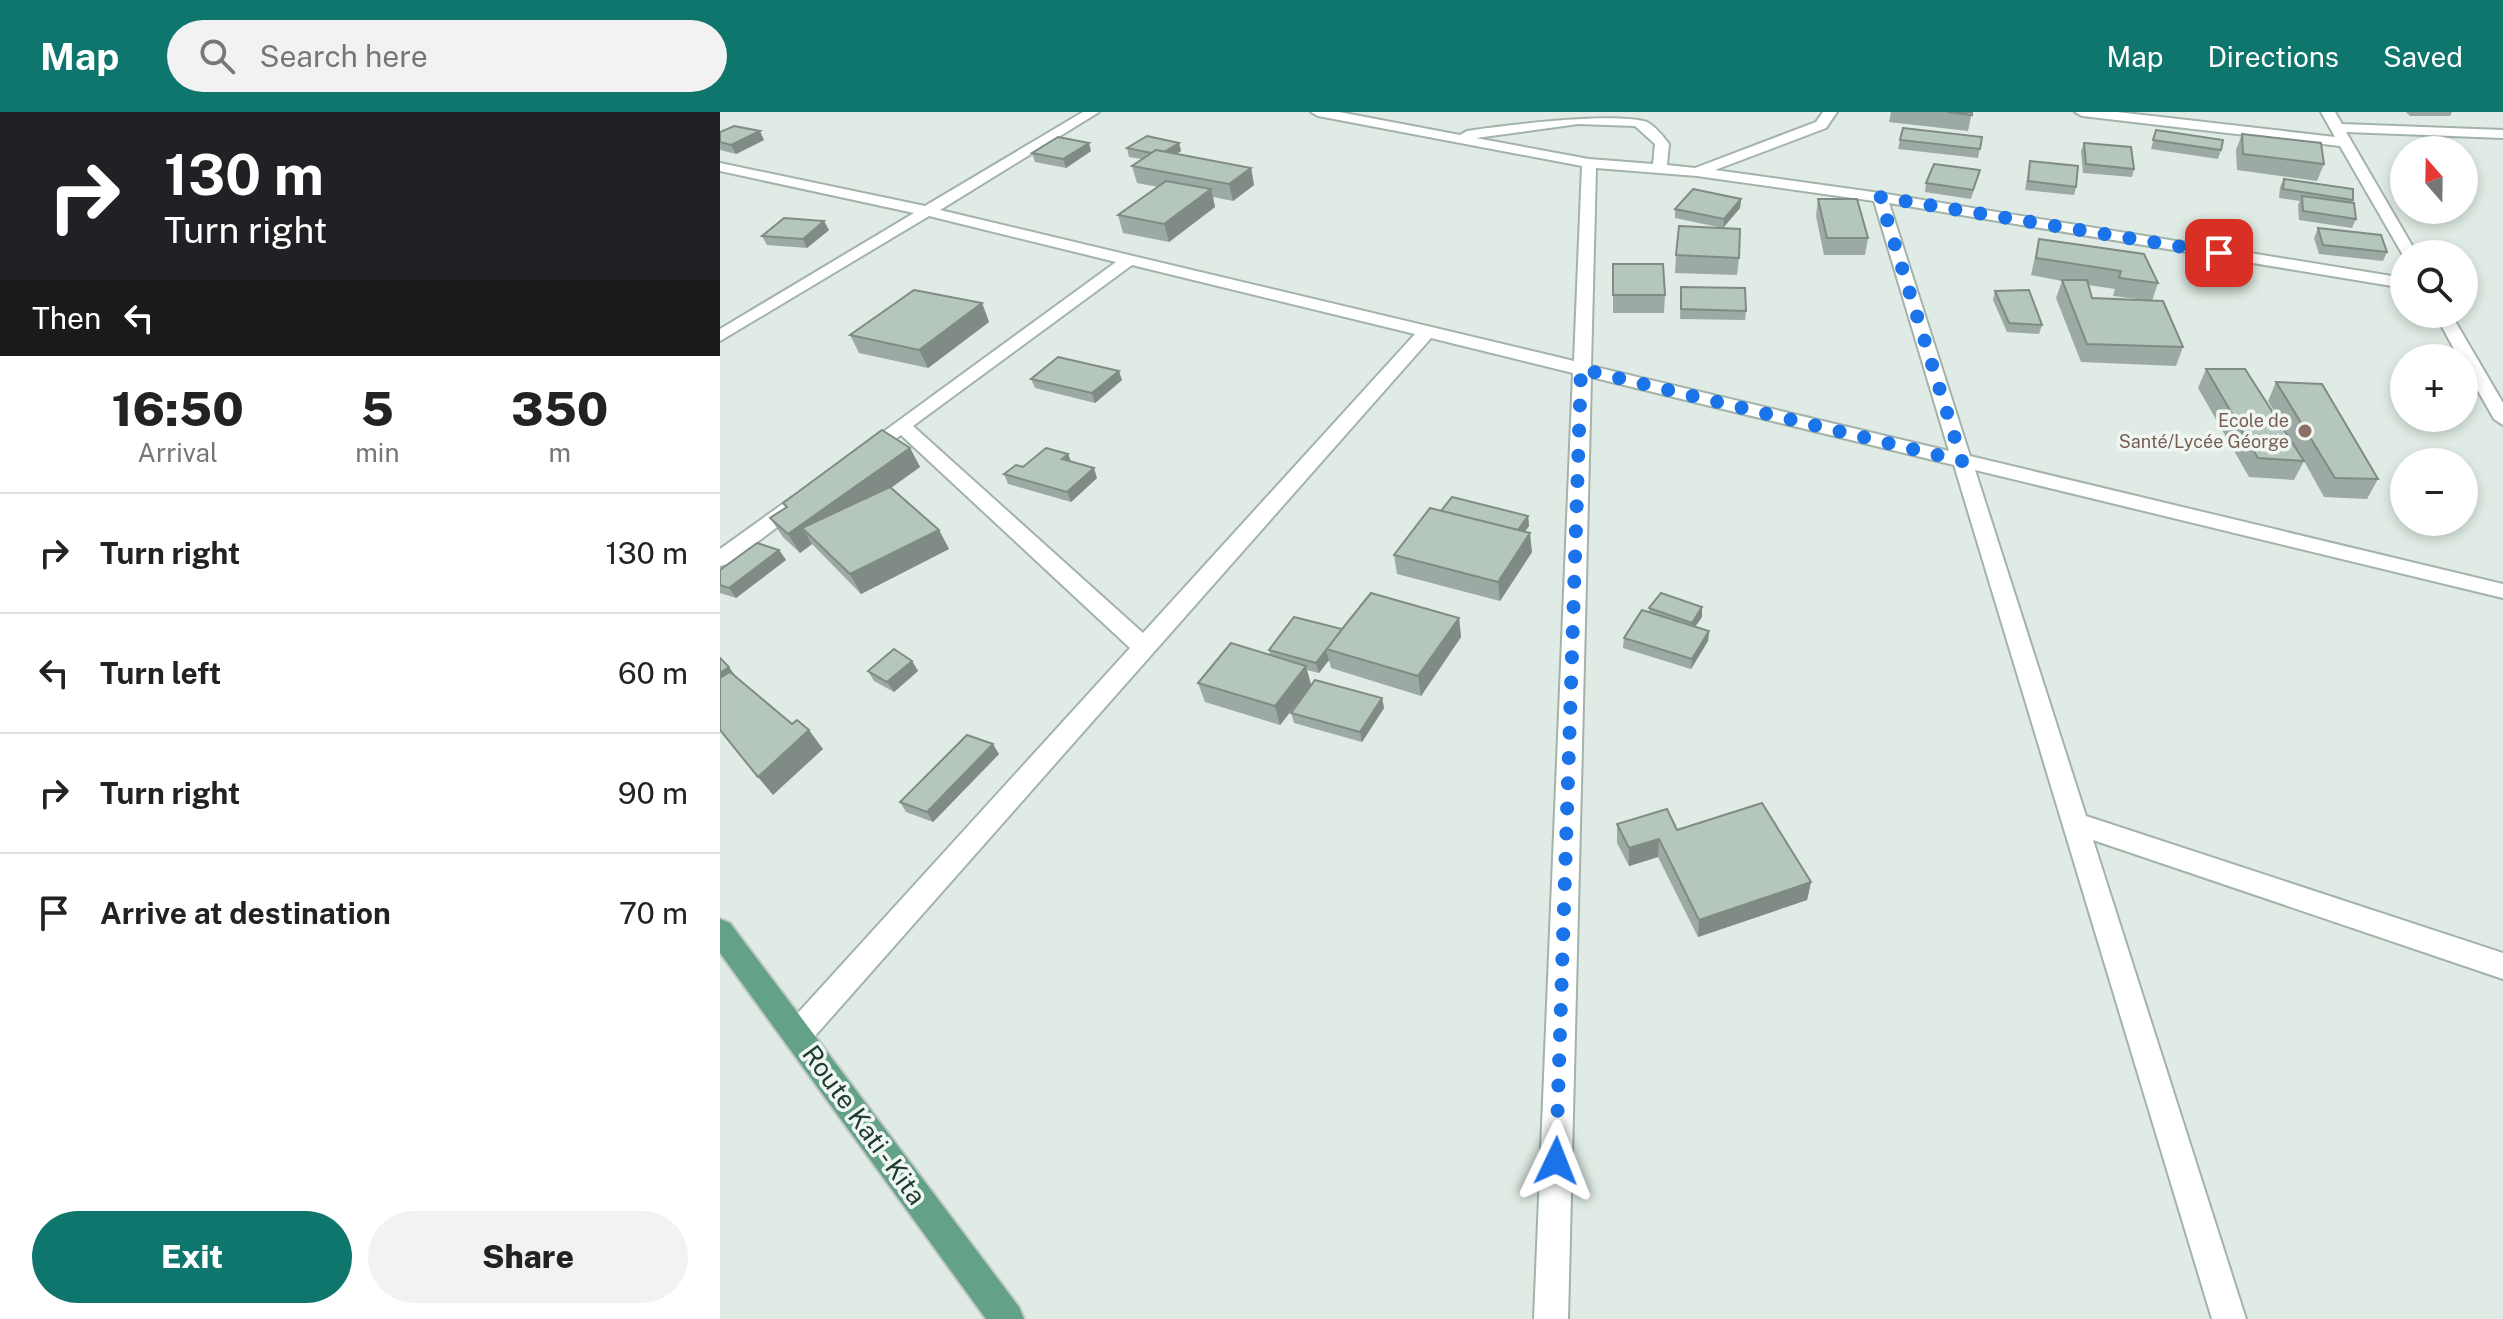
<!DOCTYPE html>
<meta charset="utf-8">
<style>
body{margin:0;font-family:"Public Sans",sans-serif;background:#f2f2f2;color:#222;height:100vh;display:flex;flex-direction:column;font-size:30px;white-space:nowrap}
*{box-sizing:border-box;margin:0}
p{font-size:26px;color:#767676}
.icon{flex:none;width:44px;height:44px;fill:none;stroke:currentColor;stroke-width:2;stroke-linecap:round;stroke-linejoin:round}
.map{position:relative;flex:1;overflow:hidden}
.side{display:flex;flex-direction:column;background:#fff;width:720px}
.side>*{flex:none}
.hud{background:#202124;color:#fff;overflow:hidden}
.needle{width:52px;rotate:340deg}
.buttons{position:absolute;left:1670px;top:24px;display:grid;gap:16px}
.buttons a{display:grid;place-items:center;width:88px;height:88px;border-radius:50%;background:#fff;box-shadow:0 4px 12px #0003;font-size:40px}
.pin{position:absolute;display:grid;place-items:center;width:68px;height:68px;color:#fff;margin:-34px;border-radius:16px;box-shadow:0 4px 12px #0006}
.me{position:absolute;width:88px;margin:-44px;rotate:2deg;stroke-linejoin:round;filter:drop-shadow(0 0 6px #0008)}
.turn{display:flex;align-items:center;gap:28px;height:168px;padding:0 32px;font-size:36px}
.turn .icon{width:104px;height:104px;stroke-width:2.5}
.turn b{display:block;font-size:56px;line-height:68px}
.then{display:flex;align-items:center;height:76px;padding:0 32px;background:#0003;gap:16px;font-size:30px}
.eta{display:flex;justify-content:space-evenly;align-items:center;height:136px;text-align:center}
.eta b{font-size:48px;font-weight:800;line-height:56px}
.cta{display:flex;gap:16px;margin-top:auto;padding:16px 32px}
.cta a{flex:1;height:92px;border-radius:48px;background:#0f766e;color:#fff;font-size:32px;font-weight:800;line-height:92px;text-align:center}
.cta a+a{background:#f2f2f2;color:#222}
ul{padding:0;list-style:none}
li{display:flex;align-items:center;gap:24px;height:120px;padding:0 32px;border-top:2px solid #e0e0e0}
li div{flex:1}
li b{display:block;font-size:30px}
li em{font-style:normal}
header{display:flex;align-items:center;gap:48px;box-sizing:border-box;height:112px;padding:0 40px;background:#0f766e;color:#fff}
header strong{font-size:38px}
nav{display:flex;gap:44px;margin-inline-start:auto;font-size:28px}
.search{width:560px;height:72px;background:#f2f2f2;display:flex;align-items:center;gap:20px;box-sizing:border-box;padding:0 28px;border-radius:44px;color:#767676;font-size:30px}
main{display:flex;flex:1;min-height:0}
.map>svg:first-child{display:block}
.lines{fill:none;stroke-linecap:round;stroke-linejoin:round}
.minor-casing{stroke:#a2b3aa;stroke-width:4}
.primary-casing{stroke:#c1c8c5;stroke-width:4}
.minor{fill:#fff;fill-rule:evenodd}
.primary{fill:#63a189;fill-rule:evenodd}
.wall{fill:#9caaa3;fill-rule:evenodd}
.shaded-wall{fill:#7f8b84}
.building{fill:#b5c6bd;stroke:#7f8b84;stroke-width:2}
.route{stroke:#1a73e8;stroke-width:14;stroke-dasharray:0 25.2}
.education-dot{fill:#8d6e63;stroke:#f0f7f3;stroke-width:3}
.labels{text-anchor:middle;stroke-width:7;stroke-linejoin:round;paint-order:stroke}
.far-education-label{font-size:18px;fill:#785e54;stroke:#f0f7f3;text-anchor:end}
.near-street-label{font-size:26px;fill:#203b30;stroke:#f0f7f3}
</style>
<header>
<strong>Map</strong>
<div class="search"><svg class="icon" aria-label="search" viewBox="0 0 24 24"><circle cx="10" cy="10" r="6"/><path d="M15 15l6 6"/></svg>Search here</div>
<nav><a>Map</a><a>Directions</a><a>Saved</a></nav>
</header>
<main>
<section class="side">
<div class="hud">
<div class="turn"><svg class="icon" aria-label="right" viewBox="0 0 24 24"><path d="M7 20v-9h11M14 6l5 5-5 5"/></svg><div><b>130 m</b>Turn right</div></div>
<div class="then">Then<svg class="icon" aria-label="left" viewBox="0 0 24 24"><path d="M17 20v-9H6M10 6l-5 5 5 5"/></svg></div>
</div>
<div class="eta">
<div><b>16:50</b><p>Arrival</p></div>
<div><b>5</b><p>min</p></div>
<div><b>350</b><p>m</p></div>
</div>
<ul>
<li><svg class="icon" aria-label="right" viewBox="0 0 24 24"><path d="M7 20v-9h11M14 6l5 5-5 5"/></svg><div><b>Turn right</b></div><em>130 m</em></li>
<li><svg class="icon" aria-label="left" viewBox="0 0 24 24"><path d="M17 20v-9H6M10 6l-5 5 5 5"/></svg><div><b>Turn left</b></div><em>60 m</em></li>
<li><svg class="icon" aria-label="right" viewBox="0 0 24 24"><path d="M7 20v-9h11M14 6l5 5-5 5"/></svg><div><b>Turn right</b></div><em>90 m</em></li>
<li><svg class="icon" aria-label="arrive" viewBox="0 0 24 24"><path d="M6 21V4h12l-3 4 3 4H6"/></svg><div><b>Arrive at destination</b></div><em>70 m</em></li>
</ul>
<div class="cta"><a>Exit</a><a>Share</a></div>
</section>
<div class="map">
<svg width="1783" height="1207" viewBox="0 0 1783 1207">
<rect width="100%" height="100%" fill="#dfebe4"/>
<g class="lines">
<defs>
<g id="minor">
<path d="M363,0H379L220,98L854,249L862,54L598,4L591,0H619L740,23L747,19C787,13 892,0 927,10C936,15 943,24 949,32L947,53L975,56L1096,10L1103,0H1117L1106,16L995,58L1160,81L1684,166V176L1169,91L1250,344L1783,472V486L1255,358L1366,704L1783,841V867L1373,728L1526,1207H1492L1234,353L871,265L848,1207H814L853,261L711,226L87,933L77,937L67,933L62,923L67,913L410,536L181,323L150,346H136L133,342L396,150L209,104L0,229V217L194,101L0,59V51L205,94ZM858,12L915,14L935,32L933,52L869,47L756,26ZM876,56L977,64L1154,89L1229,339L871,254ZM412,153L695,222L423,521L193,314Z"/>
<polygon points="1355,0 1397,0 1615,25 1601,0 1615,0 1622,12 1783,18 1783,26 1626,20 1697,142 1684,142 1684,145 1620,34 1362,4"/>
<polygon points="1715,202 1731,202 1783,291 1783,313 1774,307 1744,254 1744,246 1739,246"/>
<polygon points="78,384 85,386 88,390 85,394 8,452 0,454 0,437 71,386"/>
</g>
<polygon id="primary" points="0,807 10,811 299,1195 304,1207 266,1207 0,841"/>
</defs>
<use href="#minor" class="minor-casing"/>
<use href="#primary" class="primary-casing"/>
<use href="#minor" class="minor"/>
<use href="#primary" class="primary"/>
</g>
<g class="wall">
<polygon points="1171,0 1252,0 1248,19 1169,10"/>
<polygon points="1686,0 1732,0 1730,4 1690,4"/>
<polygon points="1436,18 1501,38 1498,47 1431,37"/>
<polygon points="0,20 44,28 16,42 0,38"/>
<polygon points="1522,22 1604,52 1597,69 1517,58 1516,38"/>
<polygon points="1262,25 1258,46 1178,37 1180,28"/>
<polygon points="459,31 461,39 456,42 531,56 534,73 513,89 493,85 495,95 449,130 403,121 398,103 438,75 417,71 412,54 422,47 409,45 407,36"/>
<polygon points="1364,31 1414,57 1412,65 1363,61 1361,39"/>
<polygon points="371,39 346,56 315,50 312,41"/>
<polygon points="1310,49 1356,75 1354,83 1305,78"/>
<polygon points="1260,58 1251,87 1205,80 1206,71"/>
<polygon points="1564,67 1633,88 1631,91 1636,107 1632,116 1579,108 1578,93 1580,89 1559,86 1560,75"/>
<polygon points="1021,87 1020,96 1003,116 955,106 955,97"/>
<polygon points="1098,87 1148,126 1145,143 1104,143 1096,104"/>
<polygon points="1598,116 1667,140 1663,149 1599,142 1594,126"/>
<polygon points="109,118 87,136 47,133 42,124"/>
<path d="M1319,127L1438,171L1432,189L1463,235L1456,254L1361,250L1336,186L1342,169L1311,163ZM1368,173L1395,177L1393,184L1425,188L1372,186Z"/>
<polygon points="956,143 1019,146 1017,163 955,161"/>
<polygon points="893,152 945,183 944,201 893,201"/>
<polygon points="961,175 1026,199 1025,208 960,207"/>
<polygon points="1275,179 1322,213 1319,222 1287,220 1273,188"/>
<polygon points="262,191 269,210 208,256 139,241 130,223"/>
<polygon points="1486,257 1582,346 1548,289 1556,270 1658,367 1647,387 1604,385 1584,349 1574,368 1529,365 1478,276"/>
<polygon points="311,267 402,268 375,291 315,276"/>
<polygon points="190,336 200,355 171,375 219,418 229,437 141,482 92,432 80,441 63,425 50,406 66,396 63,391"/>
<polygon points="348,342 351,350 377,366 351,390 288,372 284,362 303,355"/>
<polygon points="721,399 808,404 809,414 805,420 812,440 780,489 677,462 674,443"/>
<polygon points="59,438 66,448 16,486 0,481 0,458"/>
<polygon points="929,496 982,505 975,515 989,519 988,529 971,557 903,536 904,526 929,501"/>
<polygon points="739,506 741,525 701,584 611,556 609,548 599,561 587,558 591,573 662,586 664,596 642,630 574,611 571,601 587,579 560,613 485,590 478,571 550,543 549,538 622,517"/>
<polygon points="192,549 198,559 174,580 154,569 148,559"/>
<polygon points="279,642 213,710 186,700 180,690"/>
<polygon points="897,712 957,718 1091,770 1087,788 978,825 938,745 909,754 897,731"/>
</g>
<g class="shaded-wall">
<polygon points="40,19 44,28 16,42 11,33"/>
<polygon points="369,31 371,39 346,56 343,47"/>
<polygon points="459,31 461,39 442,52 440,43"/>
<polygon points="531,56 534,73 513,89 509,72"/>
<polygon points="491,77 495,95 449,130 444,112"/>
<polygon points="1021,87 1020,96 1003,116 1004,107"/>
<polygon points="104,109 109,118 87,136 83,127"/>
<polygon points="262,191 269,210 208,256 199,238"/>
<polygon points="399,259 402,268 375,291 372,281"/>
<polygon points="190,336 200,355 96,430 82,416 92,432 80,441 68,422"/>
<polygon points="348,342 352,352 342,347"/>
<polygon points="374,356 377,366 351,390 347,380"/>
<polygon points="808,404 809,414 797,430 796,420"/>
<polygon points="219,418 229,437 141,482 130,462"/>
<polygon points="810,421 812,440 780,489 778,470"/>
<polygon points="59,438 66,448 16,486 9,476"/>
<polygon points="982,495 982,505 971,520 972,511"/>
<polygon points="739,506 741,525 701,584 698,564"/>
<polygon points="989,519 988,529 971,557 972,547"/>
<polygon points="606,538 609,548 599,561 596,551"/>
<polygon points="192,549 198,559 174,580 167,570"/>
<polygon points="586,554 591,573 560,613 555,594"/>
<polygon points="9,555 23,574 0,591 0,561"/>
<polygon points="662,586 664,596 642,630 640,620"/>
<polygon points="89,618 103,637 53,683 38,665"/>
<polygon points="273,632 279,642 213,710 207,700"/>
<polygon points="939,727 938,745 909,754 909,736"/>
<polygon points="1091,770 1087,788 978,825 979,808"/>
</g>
<g class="building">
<polygon points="1228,0 1252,0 1252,3"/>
<polygon points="14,14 40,19 11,33 0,30 0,20"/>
<polygon points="1183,16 1262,25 1260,37 1180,28"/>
<polygon points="1436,18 1503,28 1501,38 1433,28"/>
<polygon points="1522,22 1601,31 1604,52 1523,42"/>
<polygon points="427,24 459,31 444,40 436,38 431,41 407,36"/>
<polygon points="338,25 369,31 343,47 312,41"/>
<polygon points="1364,31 1411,35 1414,57 1366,52"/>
<polygon points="436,38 531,56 509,72 412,54"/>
<polygon points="1310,49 1358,54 1356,75 1308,69"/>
<polygon points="1214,52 1260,58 1253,78 1206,71"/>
<polygon points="1564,67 1633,77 1633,88 1563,77"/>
<polygon points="446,69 491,77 444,112 398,103"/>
<polygon points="973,77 1021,87 1004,107 955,97"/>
<polygon points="1582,84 1634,91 1636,107 1583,99"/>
<polygon points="1098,87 1137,87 1148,126 1107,126"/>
<polygon points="64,106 104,109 83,127 42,124"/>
<polygon points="959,114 1020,117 1019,146 956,143"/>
<polygon points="1598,116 1661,123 1667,140 1603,133"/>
<polygon points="1319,127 1424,142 1438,171 1399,166 1401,159 1316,146"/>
<polygon points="893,152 943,152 945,183 893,183"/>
<polygon points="1342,168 1367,168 1372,186 1443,189 1463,235 1367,232"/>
<polygon points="961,175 1025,176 1026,199 961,197"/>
<polygon points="194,178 262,191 199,238 130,223"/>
<polygon points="1309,178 1322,213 1289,211 1275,179"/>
<polygon points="338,245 399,259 372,281 311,267"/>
<polygon points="1486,257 1525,257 1584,349 1538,346"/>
<polygon points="1556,270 1602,272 1658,367 1615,366"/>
<polygon points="162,318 190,336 68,422 50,406 67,395 63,391"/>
<polygon points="326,336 348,342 342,347 374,356 347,380 284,362 296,353 303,355"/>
<polygon points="170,375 219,418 130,462 82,416"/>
<polygon points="732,385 808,404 798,418 721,399"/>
<polygon points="710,396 810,421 778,470 674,443"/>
<polygon points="37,431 59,438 9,476 0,473 0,458"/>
<polygon points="651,481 739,506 698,564 606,537"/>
<polygon points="941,481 982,495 972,511 929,496"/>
<polygon points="922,498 989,519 972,547 904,526"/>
<polygon points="574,505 622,517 596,551 549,538"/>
<polygon points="511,531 586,554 555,594 478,571"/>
<polygon points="174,537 192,549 167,570 148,559"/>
<polygon points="0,546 9,555 0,561"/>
<polygon points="10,560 72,612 77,608 89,618 38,665 0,618 0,566"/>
<polygon points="595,568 662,586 640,620 571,601"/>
<polygon points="247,623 273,632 207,700 180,690"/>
<polygon points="1042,691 1091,770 979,808 939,727 909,736 897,712 947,697 957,718"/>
</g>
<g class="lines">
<polyline class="route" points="836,1049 861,257 1242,349 1160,85 1499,141"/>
</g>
<circle class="education-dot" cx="1585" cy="319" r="8"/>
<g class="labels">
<g class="far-education-label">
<text x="1569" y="315">Ecole de<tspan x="1569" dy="21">Santé/Lycée Géorge</tspan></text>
</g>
<g class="near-street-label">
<text transform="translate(144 1013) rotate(54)" y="9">Route Kati - Kita</text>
</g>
</g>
</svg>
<div class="buttons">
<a><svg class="needle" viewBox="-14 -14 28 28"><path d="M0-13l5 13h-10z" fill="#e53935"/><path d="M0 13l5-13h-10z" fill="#767676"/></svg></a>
<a><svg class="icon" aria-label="search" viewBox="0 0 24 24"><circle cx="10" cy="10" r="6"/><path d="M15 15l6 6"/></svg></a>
<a>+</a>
<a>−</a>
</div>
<div class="pin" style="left:1499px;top:141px;background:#d93025"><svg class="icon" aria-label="arrive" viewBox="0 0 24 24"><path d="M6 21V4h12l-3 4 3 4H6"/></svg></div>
<svg class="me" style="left:836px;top:1049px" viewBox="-20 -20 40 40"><path d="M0-17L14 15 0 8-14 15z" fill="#1a73e8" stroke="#fff" stroke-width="4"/></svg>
</div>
</main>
